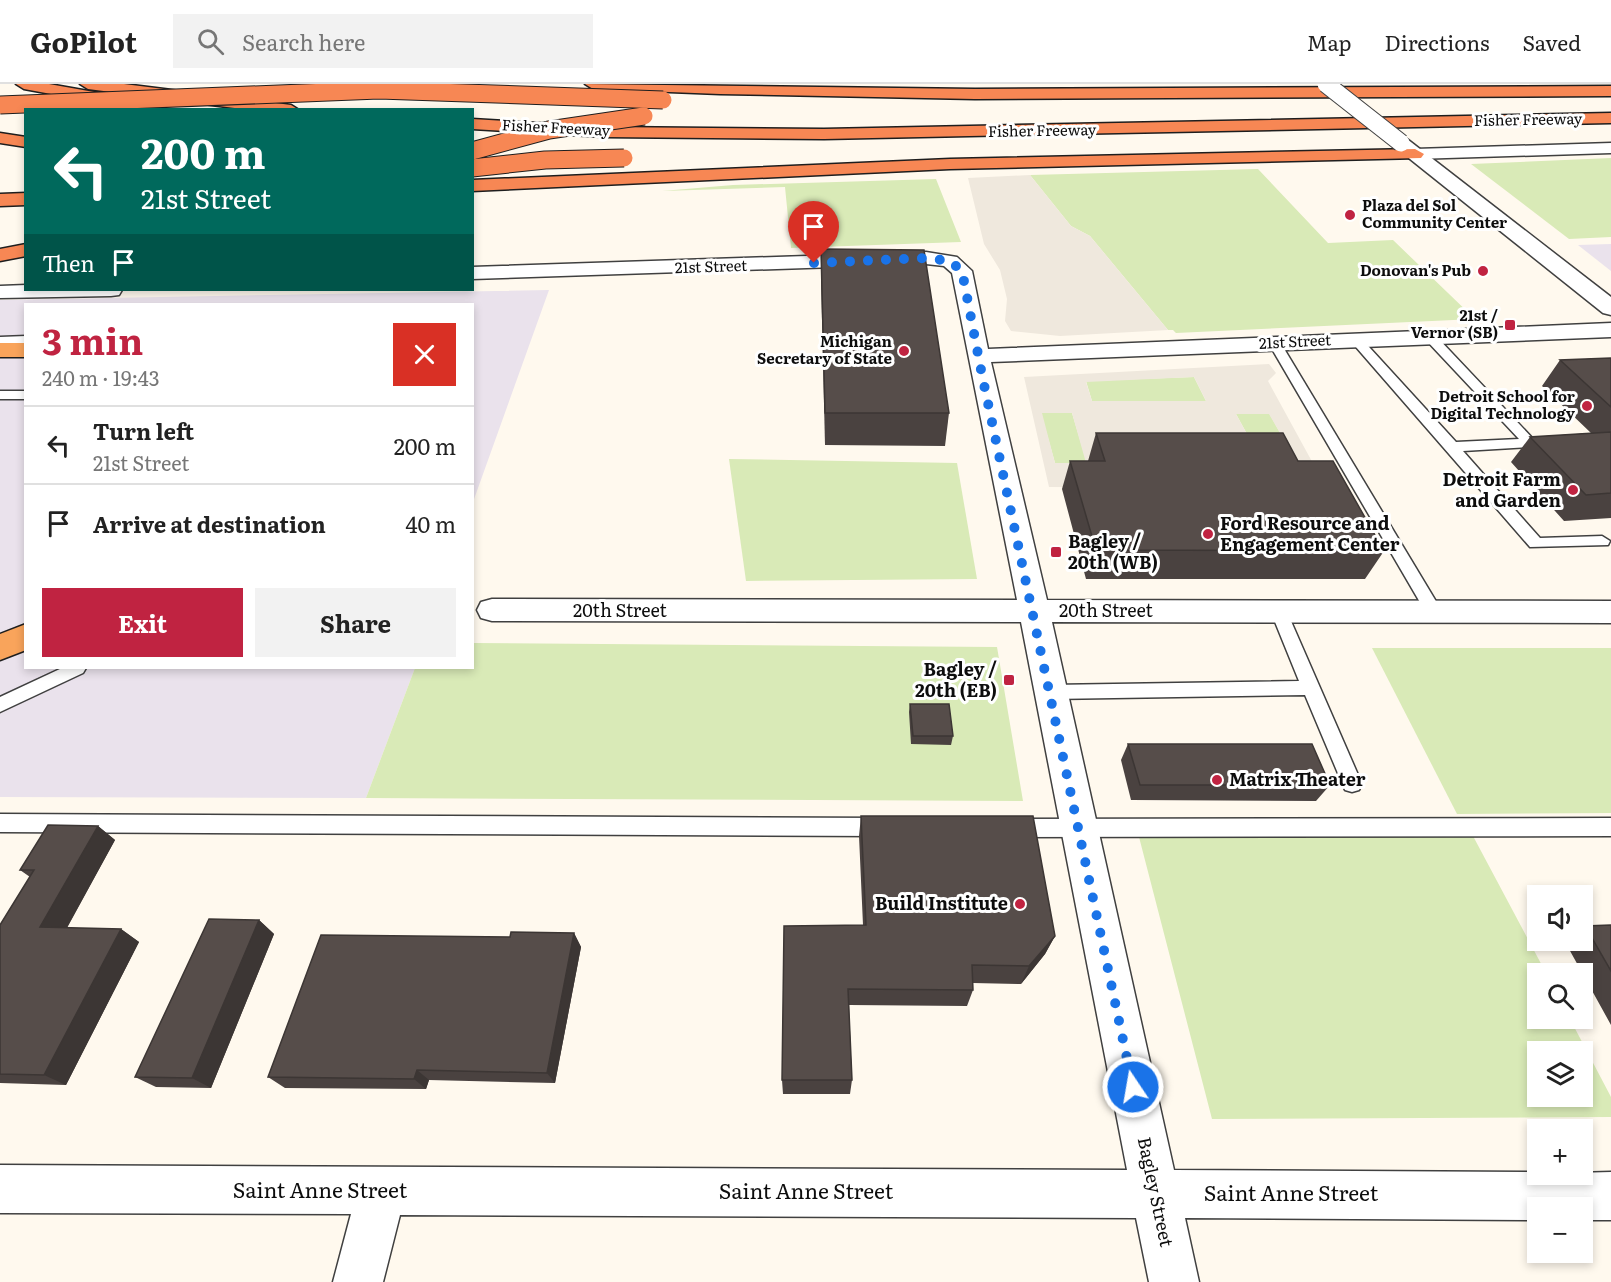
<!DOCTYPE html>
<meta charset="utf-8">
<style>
body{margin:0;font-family:Literata,serif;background:#f2f2f2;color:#222;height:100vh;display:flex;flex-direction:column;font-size:22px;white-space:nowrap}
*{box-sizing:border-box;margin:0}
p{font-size:20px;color:#767676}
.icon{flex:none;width:33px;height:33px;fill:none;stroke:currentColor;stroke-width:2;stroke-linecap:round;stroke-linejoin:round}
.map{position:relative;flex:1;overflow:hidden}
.panel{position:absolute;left:24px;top:219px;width:450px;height:366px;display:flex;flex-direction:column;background:#fff;border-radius:0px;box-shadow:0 3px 9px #0003}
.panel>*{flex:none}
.banner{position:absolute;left:24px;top:24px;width:450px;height:183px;border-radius:0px;box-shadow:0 3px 9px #0003;background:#00695c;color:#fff;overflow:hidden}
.tools{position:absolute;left:1527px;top:801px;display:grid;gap:12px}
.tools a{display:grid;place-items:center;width:66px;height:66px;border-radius:0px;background:#fff;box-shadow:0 3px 9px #0003;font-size:30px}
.pin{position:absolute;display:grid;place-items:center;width:51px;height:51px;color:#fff;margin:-62px -26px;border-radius:50% 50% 50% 0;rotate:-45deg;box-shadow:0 0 6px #0007}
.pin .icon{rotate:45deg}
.me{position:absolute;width:66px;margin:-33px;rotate:348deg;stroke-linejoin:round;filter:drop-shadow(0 0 4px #0008)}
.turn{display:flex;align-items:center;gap:21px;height:126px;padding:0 18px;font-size:27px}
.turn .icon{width:78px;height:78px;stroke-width:2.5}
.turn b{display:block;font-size:42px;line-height:51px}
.then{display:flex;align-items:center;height:57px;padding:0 18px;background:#0003;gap:12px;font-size:22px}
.round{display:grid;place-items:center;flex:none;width:63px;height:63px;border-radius:0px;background:#f2f2f2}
.head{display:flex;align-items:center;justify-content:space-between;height:102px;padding:0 18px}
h1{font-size:36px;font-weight:700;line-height:45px;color:#c02341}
.cta{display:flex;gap:12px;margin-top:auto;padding:12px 18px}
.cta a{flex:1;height:69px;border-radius:0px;background:#c02341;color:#fff;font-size:24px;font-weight:700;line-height:69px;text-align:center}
.cta a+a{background:#f2f2f2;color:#222}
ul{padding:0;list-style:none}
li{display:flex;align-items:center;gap:18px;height:78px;padding:0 18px;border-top:2px solid #e0e0e0}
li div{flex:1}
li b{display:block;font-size:22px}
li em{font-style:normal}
header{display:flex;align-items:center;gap:36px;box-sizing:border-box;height:84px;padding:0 30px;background:#fff;border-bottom:2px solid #e0e0e0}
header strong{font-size:28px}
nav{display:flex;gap:33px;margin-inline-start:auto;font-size:21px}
.search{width:420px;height:54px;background:#f2f2f2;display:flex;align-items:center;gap:15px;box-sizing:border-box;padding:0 21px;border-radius:0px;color:#767676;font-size:22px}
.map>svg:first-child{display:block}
.industrial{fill:#eae2ec}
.green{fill:#d9eab7;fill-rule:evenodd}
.plaza{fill:#efe8dd;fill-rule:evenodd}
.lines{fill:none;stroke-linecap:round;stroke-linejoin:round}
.service-casing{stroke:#404040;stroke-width:3}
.minor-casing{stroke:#404040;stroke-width:3}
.tertiary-casing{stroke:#404040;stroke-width:3}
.trunk-casing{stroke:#1e1e1e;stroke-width:3}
.motorway-casing{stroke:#1e1e1e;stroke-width:3}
.service{fill:#fff;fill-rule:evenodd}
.minor{fill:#fff;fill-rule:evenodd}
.tertiary{fill:#fff;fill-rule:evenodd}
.trunk{fill:#f9a45b;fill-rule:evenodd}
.motorway{fill:#f78754;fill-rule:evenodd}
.tertiary-bridge-casing{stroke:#404040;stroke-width:19;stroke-linecap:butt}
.motorway-bridge-casing{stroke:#1e1e1e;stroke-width:19;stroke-linecap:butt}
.tertiary-bridge{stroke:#fff;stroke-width:17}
.motorway-bridge{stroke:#f78754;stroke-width:17}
.wall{fill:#4a4240}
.shaded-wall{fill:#3c3634}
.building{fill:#564d4a;stroke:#3c3634;stroke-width:1.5}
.route{stroke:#1a73e8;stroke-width:10;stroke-dasharray:0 18}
.poi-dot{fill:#c02341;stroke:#fff;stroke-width:2}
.labels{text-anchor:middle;stroke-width:6;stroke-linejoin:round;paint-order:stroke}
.far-street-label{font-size:15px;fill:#0d0d0d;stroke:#fff}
.far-poi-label{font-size:15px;font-weight:bold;fill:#0d0d0d;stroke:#fff;text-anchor:end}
.poi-label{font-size:18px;font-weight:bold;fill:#0d0d0d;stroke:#fff;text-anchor:end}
.street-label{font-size:18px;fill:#0d0d0d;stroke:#fff}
.near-street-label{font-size:21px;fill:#0d0d0d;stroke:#fff}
</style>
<header>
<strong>GoPilot</strong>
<div class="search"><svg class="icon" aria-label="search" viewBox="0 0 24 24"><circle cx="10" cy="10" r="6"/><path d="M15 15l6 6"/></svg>Search here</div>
<nav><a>Map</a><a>Directions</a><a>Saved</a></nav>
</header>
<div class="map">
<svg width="1611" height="1198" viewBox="0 0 1611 1198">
<rect width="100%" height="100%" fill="#fff9ee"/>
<g class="industrial">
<polygon points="1611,160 1611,187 1578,161"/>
<polygon points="549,206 473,418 472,220 26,220 26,584 415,584 366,714 0,713 0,216"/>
</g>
<g class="green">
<polygon points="1611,74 1611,153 1569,155 1471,80"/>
<polygon points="1258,85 1328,159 1393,156 1475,235 1176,249 1173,246 1168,246 1090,152 1071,142 1030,91"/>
<polygon points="936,95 961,158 791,164 785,103 662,107 733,101"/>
<polygon points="1194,293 1206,317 1092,317 1086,297"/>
<polygon points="1041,329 1072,329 1087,379 1055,379"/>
<polygon points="1269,329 1298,381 1264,381 1236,330"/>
<polygon points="729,375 957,379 977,495 746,497"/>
<polygon points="473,559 997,563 1023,717 366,714 415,584 472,584"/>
<polygon points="1372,564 1611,564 1611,729 1457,730"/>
<path d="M1473,752L1546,889L1538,890V934L1570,935L1611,1013V1033L1212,1035L1139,753ZM1538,968H1582V1012H1538Z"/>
</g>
<g class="plaza">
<polygon points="1030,91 1071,142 1090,152 1168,246 1060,252 1011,247 1005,237 1007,215 1000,186 984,160 968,94"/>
<path d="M1269,280L1276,289L1268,297L1327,405L1049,403L1024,293ZM1194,293L1206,317H1092L1086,298ZM1042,329H1072L1086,379H1055ZM1236,330H1269L1298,380L1264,381Z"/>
</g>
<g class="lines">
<defs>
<g id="service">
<polygon points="1430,249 1434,250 1537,359 1530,363 1463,367 1540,454 1602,452 1610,457 1608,461 1530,463 1349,255 1355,251 1359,252 1456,358 1519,355 1426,256 1426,250"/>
<polygon points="26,252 26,260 0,261 0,253"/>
<polygon points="1274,254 1280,258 1440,524 1442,528 1440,532 1428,532 1268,258"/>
<rect x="0" y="307" width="26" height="8"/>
<polygon points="1279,522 1287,528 1362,700 1359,706 1352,708 1345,706 1305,611 1051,615 1045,613 1042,608 1045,603 1051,601 1299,597 1271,528"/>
<polygon points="62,584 86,584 83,589 0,628 0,613"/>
<polygon points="0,730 883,734 890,737 893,743 890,749 883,752 0,748"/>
<polygon points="1611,734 1611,752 1013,753 1006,750 1003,744 1006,738 1013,735"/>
</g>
<g id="minor">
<polygon points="1611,59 1611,69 1415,75 1406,70 1415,65"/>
<polygon points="926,168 957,173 972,187 988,265 1611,239 1611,253 991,278 1047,516 1611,517 1611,539 1052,538 1174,1086 1538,1088 1538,1090 1611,1088 1611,1136 1582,1136 1582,1124 1538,1124 1538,1136 1185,1134 1199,1198 1149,1198 1136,1134 400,1131 383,1198 333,1198 351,1130 0,1129 0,1081 1127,1086 1021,538 492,537 481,534 477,526 481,518 492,515 1017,516 952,189 944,182 926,180 472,195 472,183"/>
<polygon points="26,201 26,206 122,206 119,211 111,212 0,214 0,202"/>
</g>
<polygon id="tertiary" points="1401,54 1407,55 1611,213 1611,231 1603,229 1395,63 1392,59 1395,55"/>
<g id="trunk">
<rect x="0" y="259" width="26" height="14"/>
<polygon points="26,540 26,566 0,576 0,550"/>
</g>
<g id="motorway">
<polygon points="16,0 49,0 111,11 119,16 111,21 24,5"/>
<polygon points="80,0 124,0 291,21 299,26 250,26 88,5"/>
<polygon points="585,0 975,5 1611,2 1611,12 975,15 720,10 593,5"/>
<polygon points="1611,29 1611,39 824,55 604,53 472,45 472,35 604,43 824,45"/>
<polygon points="0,49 26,53 26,63 0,59"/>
<polygon points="1415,65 1424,70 1421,74 950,85 472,107 472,96 950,75"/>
<polygon points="26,109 26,121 0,122 0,110"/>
<polygon points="26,160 26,172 0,177 0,165"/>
</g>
</defs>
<use href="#service" class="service-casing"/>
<use href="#minor" class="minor-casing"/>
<use href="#tertiary" class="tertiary-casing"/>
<use href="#trunk" class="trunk-casing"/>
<use href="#motorway" class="motorway-casing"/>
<use href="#service" class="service"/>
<use href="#minor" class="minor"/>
<use href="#tertiary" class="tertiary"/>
<use href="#trunk" class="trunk"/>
<use href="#motorway" class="motorway"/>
<defs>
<polyline id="tertiary-bridge" points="1326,0 1401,59"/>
<g id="motorway-bridge">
<polyline points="0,21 379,6 663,16"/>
<polyline points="472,67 549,46 644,32"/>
<polyline points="472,84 545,76 624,74"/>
</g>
</defs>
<use href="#tertiary-bridge" class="tertiary-bridge-casing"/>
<use href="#motorway-bridge" class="motorway-bridge-casing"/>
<use href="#tertiary-bridge" class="tertiary-bridge"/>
<use href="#motorway-bridge" class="motorway-bridge"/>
</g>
<g class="wall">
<polygon points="821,165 949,329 945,362 825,361 821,196"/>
<polygon points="1611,274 1611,434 1564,437 1511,378 1530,353 1591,349 1542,302 1560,276"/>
<polygon points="1096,349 1298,377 1384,467 1365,495 1086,495 1062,405 1070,377 1088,377"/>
<polygon points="910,620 953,652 951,661 911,660 909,628"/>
<polygon points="1128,660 1330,701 1316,717 1131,716 1121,676"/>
<polygon points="861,732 1055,852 1045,870 1021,900 973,899 973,906 967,922 849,921 852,996 850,1010 783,1010 782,996 863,841 859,752"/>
<polygon points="98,742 115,756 67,844 121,845 139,858 66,1001 0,999 0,841 30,793 20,786"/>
<polygon points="259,836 274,850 211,1004 156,1003 135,993"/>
<polygon points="1611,841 1611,941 1564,856 1582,856 1582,843 1585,842"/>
<polygon points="574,849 581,863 555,999 429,996 426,1005 285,1004 268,993 510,853"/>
</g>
<g class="shaded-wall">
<polygon points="98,742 115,756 60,856 40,843"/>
<polygon points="259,836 274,850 211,1004 192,994"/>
<polygon points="121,845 139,858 66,1001 44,991"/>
<polygon points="574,849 581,863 555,999 547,989"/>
<polygon points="1055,852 1045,870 1021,900 1029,882"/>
<polygon points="417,986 429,996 426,1005 414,995"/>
</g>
<g class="building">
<polygon points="821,165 924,166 949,329 825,329"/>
<polygon points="1611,274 1611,323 1560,276"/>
<polygon points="1611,348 1611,409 1586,411 1530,353"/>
<polygon points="1096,349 1283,349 1298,377 1333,377 1384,467 1096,466 1070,377 1105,377"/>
<polygon points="910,620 949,620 953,652 913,652"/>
<polygon points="1128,660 1312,660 1330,701 1140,701"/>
<polygon points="861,732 1033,732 1055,852 1029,882 972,881 973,906 848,905 852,996 782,996 784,842 866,841"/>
<polygon points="48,741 98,742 40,843 121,845 44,991 0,990 0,841 34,786 20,786"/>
<polygon points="209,835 259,836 192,994 135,993"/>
<polygon points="1611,841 1611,887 1585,842"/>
<polygon points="511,848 574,849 547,989 417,986 414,995 268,993 321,851 510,853"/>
</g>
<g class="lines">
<polyline class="route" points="814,179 926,174 950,177 962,187 982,291 1133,1003"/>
</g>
<g class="poi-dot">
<circle cx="1350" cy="131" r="6"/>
<circle cx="1483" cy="187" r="6"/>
<rect x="1504" y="235" width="12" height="12" rx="3"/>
<circle cx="904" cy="267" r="6"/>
<circle cx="1587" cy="322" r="6"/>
<circle cx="1573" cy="406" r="6"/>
<circle cx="1208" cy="450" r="6"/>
<rect x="1050" y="462" width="12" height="12" rx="3"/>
<rect x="1003" y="590" width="12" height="12" rx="3"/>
<circle cx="1217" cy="696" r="6"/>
<circle cx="1020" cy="820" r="6"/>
</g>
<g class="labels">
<g class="far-street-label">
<text transform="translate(1528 36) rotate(-1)" y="5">Fisher Freeway</text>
<text transform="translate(556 44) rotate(3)" y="5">Fisher Freeway</text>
<text transform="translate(1042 47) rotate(-1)" y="5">Fisher Freeway</text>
<text transform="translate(711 183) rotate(-2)" y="5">21st Street</text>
<text transform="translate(1295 258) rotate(-3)" y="5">21st Street</text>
</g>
<g class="far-poi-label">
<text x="1362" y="127" text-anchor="start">Plaza del Sol<tspan x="1362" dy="17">Community Center</tspan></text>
<text x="1471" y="192">Donovan's Pub</text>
<text x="1498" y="237">21st /<tspan x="1498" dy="17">Vernor (SB)</tspan></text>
<text x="892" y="263">Michigan<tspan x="892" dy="17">Secretary of State</tspan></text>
<text x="1575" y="318">Detroit School for<tspan x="1575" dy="17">Digital Technology</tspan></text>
</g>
<g class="poi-label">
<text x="1561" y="402">Detroit Farm<tspan x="1561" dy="21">and Garden</tspan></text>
<text x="1220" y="446" text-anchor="start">Ford Resource and<tspan x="1220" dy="21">Engagement Center</tspan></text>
<text x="1068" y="464" text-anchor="start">Bagley /<tspan x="1068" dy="21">20th (WB)</tspan></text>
<text x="997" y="592">Bagley /<tspan x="997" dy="21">20th (EB)</tspan></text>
<text x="1229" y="702" text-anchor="start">Matrix Theater</text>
<text x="1008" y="826">Build Institute</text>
</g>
<g class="street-label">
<text x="620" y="533">20th Street</text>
<text x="1106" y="533">20th Street</text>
<text transform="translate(1155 1108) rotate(78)" y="6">Bagley Street</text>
</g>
<g class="near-street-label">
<text x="320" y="1114">Saint Anne Street</text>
<text x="806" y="1115">Saint Anne Street</text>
<text x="1291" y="1117">Saint Anne Street</text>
</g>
</g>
</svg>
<div class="tools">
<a><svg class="icon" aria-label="sound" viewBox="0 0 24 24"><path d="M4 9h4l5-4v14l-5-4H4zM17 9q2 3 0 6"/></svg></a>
<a><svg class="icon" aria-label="search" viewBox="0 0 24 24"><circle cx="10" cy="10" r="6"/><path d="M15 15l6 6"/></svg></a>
<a><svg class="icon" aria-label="layers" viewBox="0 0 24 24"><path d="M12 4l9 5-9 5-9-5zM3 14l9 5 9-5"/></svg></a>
<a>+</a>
<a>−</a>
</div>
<div class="pin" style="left:814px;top:179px;background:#d93025"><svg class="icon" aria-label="arrive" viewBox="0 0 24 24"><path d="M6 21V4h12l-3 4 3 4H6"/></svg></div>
<svg class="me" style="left:1133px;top:1003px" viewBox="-20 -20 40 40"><circle r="17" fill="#1a73e8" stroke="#fff" stroke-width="3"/><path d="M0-11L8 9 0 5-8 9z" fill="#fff"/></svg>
<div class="banner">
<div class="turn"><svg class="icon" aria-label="left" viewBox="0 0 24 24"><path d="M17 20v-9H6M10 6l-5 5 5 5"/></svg><div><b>200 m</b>21st Street</div></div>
<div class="then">Then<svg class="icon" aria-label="arrive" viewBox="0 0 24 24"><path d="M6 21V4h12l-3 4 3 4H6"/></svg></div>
</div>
<section class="panel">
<div class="head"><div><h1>3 min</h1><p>240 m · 19:43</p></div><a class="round" style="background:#d93025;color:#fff"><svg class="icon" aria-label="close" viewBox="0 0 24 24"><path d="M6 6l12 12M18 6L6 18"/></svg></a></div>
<ul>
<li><svg class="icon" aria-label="left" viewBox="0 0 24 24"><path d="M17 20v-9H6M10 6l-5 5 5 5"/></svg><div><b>Turn left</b><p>21st Street</p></div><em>200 m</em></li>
<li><svg class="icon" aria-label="arrive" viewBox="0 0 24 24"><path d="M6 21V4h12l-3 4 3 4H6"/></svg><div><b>Arrive at destination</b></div><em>40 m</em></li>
</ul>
<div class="cta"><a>Exit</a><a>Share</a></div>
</section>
</div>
